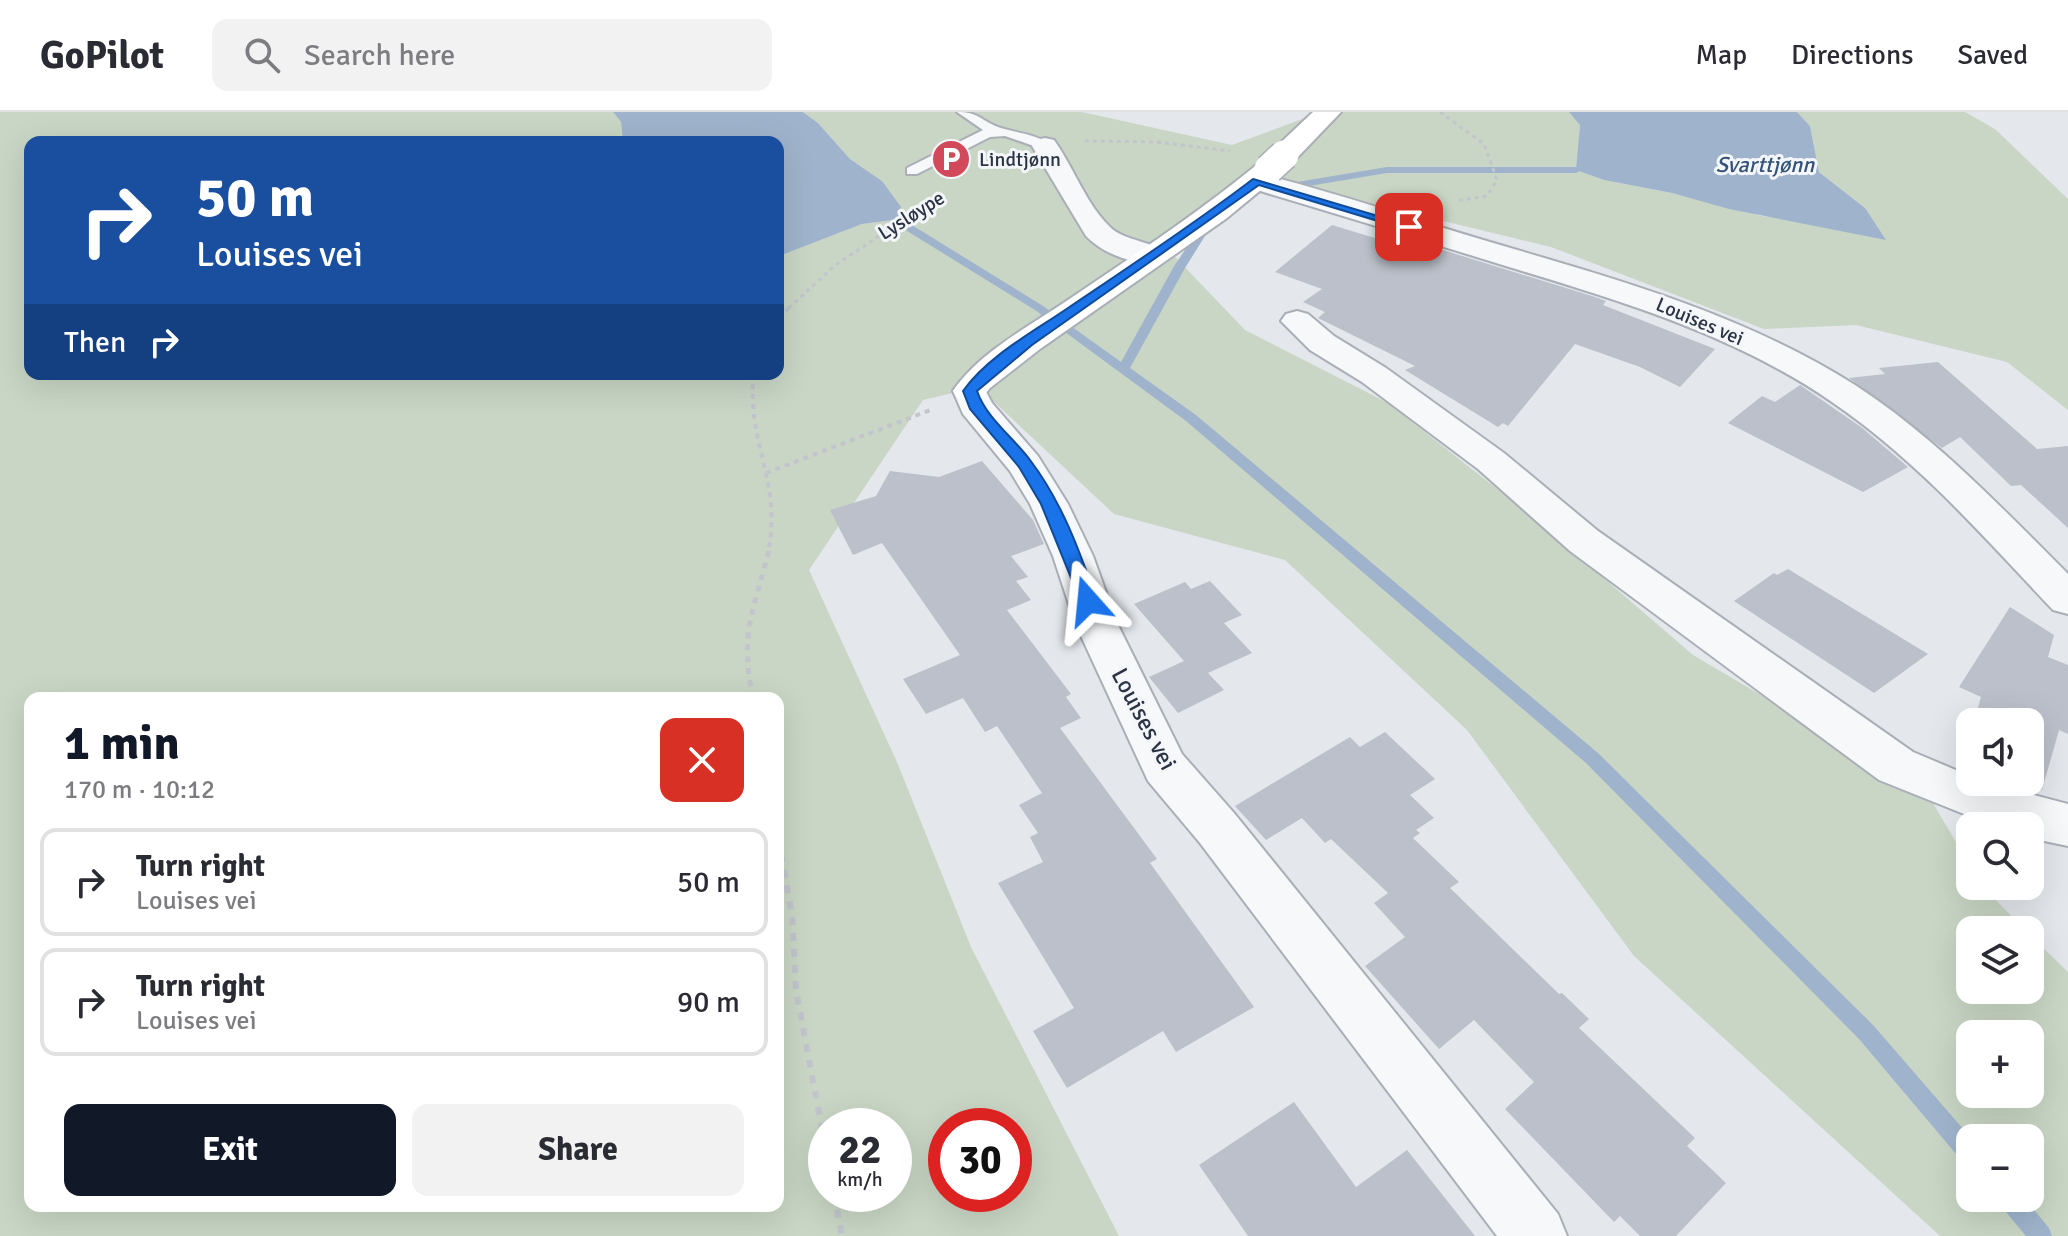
<!DOCTYPE html>
<meta charset="utf-8">
<style>
body{margin:0;font-family:Signika,sans-serif;background:#f2f2f3;color:#2b2b33;height:100vh;display:flex;flex-direction:column;font-size:30px;white-space:nowrap}
*{box-sizing:border-box;margin:0}
p{font-size:26px;color:#7c7c81}
.icon{flex:none;width:44px;height:44px;fill:none;stroke:currentColor;stroke-width:2;stroke-linecap:round;stroke-linejoin:round}
.map{position:relative;flex:1;overflow:hidden}
.side{position:absolute;left:24px;top:580px;width:760px;height:520px;display:flex;flex-direction:column;background:#fff;border-radius:16px;box-shadow:0 8px 32px #0002}
.side>*{flex:none}
.hud{position:absolute;left:24px;top:24px;width:760px;height:244px;border-radius:16px;box-shadow:0 8px 32px #0002;background:#1a4fa0;color:#fff;overflow:hidden}
.buttons{position:absolute;left:1956px;top:596px;display:grid;gap:16px}
.buttons a{display:grid;place-items:center;width:88px;height:88px;border-radius:16px;background:#fff;box-shadow:0 8px 32px #0002;font-size:40px}
.speed{position:absolute;left:808px;top:996px;display:flex;gap:16px;font-size:40px;font-weight:700;text-align:center}
.speed>*{display:grid;place-content:center;width:104px;height:104px;border-radius:50%;background:#fff;box-shadow:0 8px 32px #0002;line-height:1}
.speed small{font-size:20px;font-weight:400}
.speed .limit{border:12px solid #d22;background:#fff;color:#111}
.pin{position:absolute;display:grid;place-items:center;width:68px;height:68px;color:#fff;margin:-34px;border-radius:16px;box-shadow:0 4px 12px #0006}
.me{position:absolute;width:88px;margin:-44px;rotate:342deg;stroke-linejoin:round;filter:drop-shadow(0 0 6px #0008)}
.turn{display:flex;align-items:center;gap:28px;height:168px;padding:0 40px;font-size:36px}
.turn .icon{width:104px;height:104px;stroke-width:2.5}
.turn b{display:block;font-size:56px;line-height:68px}
.then{display:flex;align-items:center;height:76px;padding:0 40px;background:#0003;gap:16px;font-size:30px}
.round{display:grid;place-items:center;flex:none;width:84px;height:84px;border-radius:16px;background:#f2f2f3}
.headline{display:flex;align-items:center;justify-content:space-between;height:136px;padding:0 40px}
h1{font-size:48px;font-weight:800;line-height:60px;color:#111827}
.button{display:flex;gap:16px;margin-top:auto;padding:16px 40px}
.button a{flex:1;height:92px;border-radius:16px;background:#111827;color:#fff;font-size:32px;font-weight:800;line-height:92px;text-align:center}
.button a+a{background:#f2f2f3;color:#2b2b33}
ul{padding:0;list-style:none}
li{display:flex;align-items:center;gap:24px;height:108px;margin:0 16px 12px;padding:0 24px;border:4px solid #e1e1e2;border-radius:16px}
li div{flex:1}
li b{display:block;font-size:30px}
li em{font-style:normal}
header{display:flex;align-items:center;gap:48px;box-sizing:border-box;height:112px;padding:0 40px;background:#fff;border-bottom:2px solid #e1e1e2}
header strong{font-size:38px}
nav{display:flex;gap:44px;margin-inline-start:auto;font-size:28px}
.search{width:560px;height:72px;background:#f2f2f3;display:flex;align-items:center;gap:20px;box-sizing:border-box;padding:0 28px;border-radius:16px;color:#7c7c81;font-size:30px}
.map>svg:first-child{display:block}
.green{fill:#c9d6c5;fill-rule:evenodd}
.water{fill:#9fb4cc}
.lines{fill:none;stroke-linecap:round;stroke-linejoin:round}
.stream{fill:#9fb4cc;fill-rule:evenodd}
.building{fill:#bbc0ca}
.lane-casing{stroke:#a9aeb7;stroke-width:4}
.street-casing{stroke:#a9aeb7;stroke-width:4}
.secondary-casing{stroke:#a9aeb7;stroke-width:4}
.path-far3{stroke:#c2c5cb;stroke-width:3;stroke-dasharray:4 4;stroke-linecap:butt}
.path-far2{stroke:#c2c5cb;stroke-width:4;stroke-dasharray:5 5;stroke-linecap:butt}
.path-far1{stroke:#c2c5cb;stroke-width:5;stroke-dasharray:6 6;stroke-linecap:butt}
.path{stroke:#c2c5cb;stroke-width:6;stroke-dasharray:8 8;stroke-linecap:butt}
.lane{fill:#f7f8fa;fill-rule:evenodd}
.street{fill:#f7f8fa;fill-rule:evenodd}
.secondary{fill:#fff;fill-rule:evenodd}
.secondary-bridge-casing{stroke:#a9aeb7;stroke-width:32;stroke-linecap:butt}
.secondary-bridge{stroke:#fff;stroke-width:29}
.route{fill:#1a73e8;stroke:#114b97;stroke-width:2}
.labels{text-anchor:middle;stroke-width:6;stroke-linejoin:round;paint-order:stroke}
.far-poi-label{font-size:20px;fill:#2b3445;stroke:#f4f6f9;text-anchor:start}
.far-street-label{font-size:20px;fill:#2b3445;stroke:#f4f6f9}
.far-water-label{font-size:22px;font-style:italic;fill:#34527a;stroke:#f4f6f9}
.street-label{font-size:24px;fill:#2b3445;stroke:#f4f6f9}
</style>
<header>
<strong>GoPilot</strong>
<div class="search"><svg class="icon" aria-label="search" viewBox="0 0 24 24"><circle cx="10" cy="10" r="6"/><path d="M15 15l6 6"/></svg>Search here</div>
<nav><a>Map</a><a>Directions</a><a>Saved</a></nav>
</header>
<div class="map">
<svg width="2068" height="1124" viewBox="0 0 2068 1124">
<rect width="100%" height="100%" fill="#e4e7ec"/>
<path class="green" d="M0,0H613L621,10L623,30H30V262H778V144L862,112L893,108L882,69L850,47L818,11L803,0H1082L1232,33L1321,0H1569L1580,12L1577,58L1604,68L1672,81L1762,104L1778,106L1865,96L1819,60L1810,14L1797,0H1965L1995,17L2068,87V298L2007,250L1856,213L1764,217L1551,135L1274,68L1156,125L1245,218L1388,291L1534,406L1693,543L1927,681L1970,754V774H1982L2025,818H1970V878H2030V823L2068,860V1124H1940L1634,844L1467,618L1285,448L1114,402L978,275L923,288L809,458L897,650L971,835L1119,1124H0ZM30,586H778V1094H30ZM1970,922H2030V982H1970ZM826,1014H894V1082H826ZM946,1014H1014V1082H946ZM1970,1026H2030V1086H1970Z"/>
<g class="water">
<polygon points="613,0 803,0 818,11 850,47 882,69 901,95 894,108 862,112 779,144 778,30 623,30 621,10"/>
<polygon points="1569,0 1797,0 1810,14 1819,60 1865,96 1886,128 1729,97 1672,81 1604,68 1576,58 1580,13"/>
</g>
<g class="lines">
<g class="stream">
<polygon points="1387,55 1576,55 1581,58 1576,61 1387,61 1279,79 1274,76 1279,73"/>
<polygon points="881,87 889,87 907,110 1043,194 1121,250 1173,156 1206,106 1214,106 1215,108 1185,156 1130,256 1196,303 1598,641 1873,913 1971,1026 1970,1052 1962,1049 1859,927 1586,651 1186,309 1035,198 899,114 880,89"/>
<polygon points="1998,1086 2024,1086 2049,1116 2052,1124 2026,1124 2001,1094"/>
</g>
</g>
<g class="building">
<polygon points="1332,113 1398,133 1404,126 1592,184 1606,189 1603,193 1715,237 1680,275 1640,255 1575,232 1508,314 1503,311 1498,315 1405,258 1415,254 1318,206 1325,200 1303,190 1322,177 1275,160"/>
<polygon points="1938,250 2037,337 2068,334 2068,416 2021,373 2011,374 1960,325 1942,336 1849,266 1885,262 1879,256"/>
<polygon points="1800,273 1861,315 1908,355 1863,380 1728,311 1762,284 1775,290"/>
<polygon points="982,349 1033,408 1044,432 1011,444 1028,465 1016,469 1031,488 1007,498 1071,582 1066,585 1081,606 1060,616 1157,747 1150,751 1254,895 1176,940 1163,919 1067,976 1033,919 1074,896 998,771 1043,750 1030,725 1038,721 1019,693 1042,681 997,614 985,620 963,586 926,602 903,567 960,543 882,431 853,443 830,398 876,384 890,359 939,365"/>
<polygon points="1788,457 1928,542 1874,581 1734,489 1774,461 1777,463"/>
<polygon points="1210,469 1242,503 1224,511 1252,541 1208,561 1224,578 1178,601 1149,565 1184,549 1134,492 1185,470 1191,477"/>
<polygon points="2010,495 2054,523 2048,545 2068,553 2068,622 2059,618 2042,678 2024,670 2030,670 2030,610 1974,610 1981,585 1959,575"/>
<polygon points="1385,620 1435,667 1410,683 1434,706 1416,718 1420,721 1413,726 1459,770 1450,776 1559,882 1562,881 1589,907 1579,916 1695,1026 1687,1034 1726,1071 1676,1124 1640,1124 1620,1104 1614,1110 1505,997 1534,970 1474,908 1439,937 1365,854 1405,825 1374,791 1388,781 1331,727 1325,731 1302,706 1266,728 1235,694 1350,625 1360,635"/>
<polygon points="1294,990 1356,1075 1407,1038 1475,1124 1248,1124 1199,1053"/>
</g>
<g class="lines">
<defs>
<path id="lane" d="M957,0C979,0 980,8 998,15C1015,21 1038,22 1052,34L1045,38L1005,24L990,25L917,62H907V56L983,18Z"/>
<g id="street">
<path d="M1045,26L1054,28C1074,56 1086,92 1110,115C1125,130 1157,129 1166,143L1162,149C1137,155 1103,142 1086,124L1032,34L1036,28Z"/>
<path d="M1257,61C1335,80 1412,107 1490,130C1616,167 1743,202 1855,273C1935,325 2001,395 2068,462V502L2053,498C1984,425 1916,347 1832,290C1735,223 1621,189 1509,155C1422,128 1334,101 1247,75L1243,69L1247,63Z"/>
<polygon points="1297,199 1308,202 1334,224 1386,256 1504,341 1598,419 1913,640 1970,664 1970,670 1984,670 2068,692 2068,734 2030,726 2030,714 1994,714 1879,668 1570,439 1478,357 1362,270 1310,238 1281,209 1286,202"/>
<polygon points="970,269 982,272 992,291 1038,344 1068,392 1093,444 1117,511 1182,642 1234,701 1558,1102 1567,1124 1497,1124 1200,731 1148,669 1075,511 1053,444 1030,392 1010,359 963,302 953,279 958,272"/>
</g>
<g id="secondary">
<polygon points="1313,0 1341,0 1294,49 1274,49 1271,43 1274,37"/>
<path d="M1269,49L1279,51L1283,57L1279,63L1227,106L1040,237L990,276L982,286L970,289L958,286L953,279C979,240 1030,214 1068,188C1133,144 1198,101 1259,51Z"/>
</g>
</defs>
<use href="#lane" class="lane-casing"/>
<use href="#street" class="street-casing"/>
<use href="#secondary" class="secondary-casing"/>
<g class="path-far3">
<polyline points="1440,0 1484,32 1497,68 1487,84 1455,89"/>
<polyline points="1085,29 1157,30 1230,39"/>
<polyline points="789,196 834,154 936,86"/>
</g>
<g class="path-far2">
<polyline points="778,206 791,194"/>
<path d="M754,262C745,326 783,373 768,440"/>
<polyline points="766,361 933,297"/>
</g>
<g class="path-far1">
<path d="M753,586C739,521 754,499 769,438"/>
<polyline points="778,727 781,744"/>
</g>
<g class="path">
<polyline points="781,742 792,803 796,878 826,1038"/>
<polyline points="834,1082 842,1124"/>
</g>
<use href="#lane" class="lane"/>
<use href="#street" class="street"/>
<use href="#secondary" class="secondary"/>
<defs>
<polyline id="secondary-bridge" points="1269,57 1284,43"/>
</defs>
<use href="#secondary-bridge" class="secondary-bridge-casing"/>
<use href="#secondary-bridge" class="secondary-bridge"/>
</g>
<path class="route" d="M1253,67L1415,115L1404,117L1259,73L1032,233L977,279C987,307 1013,325 1030,348C1062,390 1080,440 1097,489L1088,495L1082,493L1041,392L1019,355L970,297L963,279C988,244 1033,220 1068,196C1130,154 1193,113 1253,67Z"/>
<defs>
<symbol id="parking-disc" viewBox="-11 -11 22 22"><circle r="9.5" fill="#d1495b" stroke="#f4f6f9"/><path d="M-3.5-5.5H1a3.5 3.5 0 0 1 0 7H-1V5.5H-3.5ZM-1-3.4V-.6H.8a1.4 1.4 0 0 0 0-2.8Z" fill="#fff"/></symbol>
</defs>
<g fill-rule="evenodd">
<use href="#parking-disc" x="929" y="25" width="44" height="44"/>
</g>
<g class="labels">
<g class="far-poi-label">
<text x="979" y="54">Lindtjønn</text>
</g>
<g class="far-street-label">
<text transform="translate(911 103) rotate(-32)" y="7">Lysløype</text>
<text transform="translate(1700 209) rotate(23)" y="7">Louises vei</text>
</g>
<g class="far-water-label">
<text x="1765" y="60">Svarttjønn</text>
</g>
<g class="street-label">
<text transform="translate(1144 607) rotate(62)" y="8">Louises vei</text>
</g>
</g>
</svg>
<div class="buttons">
<a><svg class="icon" aria-label="sound" viewBox="0 0 24 24"><path d="M4 9h4l5-4v14l-5-4H4zM17 9q2 3 0 6"/></svg></a>
<a><svg class="icon" aria-label="search" viewBox="0 0 24 24"><circle cx="10" cy="10" r="6"/><path d="M15 15l6 6"/></svg></a>
<a><svg class="icon" aria-label="layers" viewBox="0 0 24 24"><path d="M12 4l9 5-9 5-9-5zM3 14l9 5 9-5"/></svg></a>
<a>+</a>
<a>−</a>
</div>
<div class="speed"><div>22<small>km/h</small></div><div class="limit">30</div></div>
<div class="pin" style="left:1409px;top:115px;background:#d93025"><svg class="icon" aria-label="arrive" viewBox="0 0 24 24"><path d="M6 21V4h12l-3 4 3 4H6"/></svg></div>
<svg class="me" style="left:1088px;top:489px" viewBox="-20 -20 40 40"><path d="M0-17L14 15 0 8-14 15z" fill="#1a73e8" stroke="#fff" stroke-width="4"/></svg>
<div class="hud">
<div class="turn"><svg class="icon" aria-label="right" viewBox="0 0 24 24"><path d="M7 20v-9h11M14 6l5 5-5 5"/></svg><div><b>50 m</b>Louises vei</div></div>
<div class="then">Then<svg class="icon" aria-label="right" viewBox="0 0 24 24"><path d="M7 20v-9h11M14 6l5 5-5 5"/></svg></div>
</div>
<section class="side">
<div class="headline"><div><h1>1 min</h1><p>170 m · 10:12</p></div><a class="round" style="background:#d93025;color:#fff"><svg class="icon" aria-label="close" viewBox="0 0 24 24"><path d="M6 6l12 12M18 6L6 18"/></svg></a></div>
<ul>
<li><svg class="icon" aria-label="right" viewBox="0 0 24 24"><path d="M7 20v-9h11M14 6l5 5-5 5"/></svg><div><b>Turn right</b><p>Louises vei</p></div><em>50 m</em></li>
<li><svg class="icon" aria-label="right" viewBox="0 0 24 24"><path d="M7 20v-9h11M14 6l5 5-5 5"/></svg><div><b>Turn right</b><p>Louises vei</p></div><em>90 m</em></li>
</ul>
<div class="button"><a>Exit</a><a>Share</a></div>
</section>
</div>
